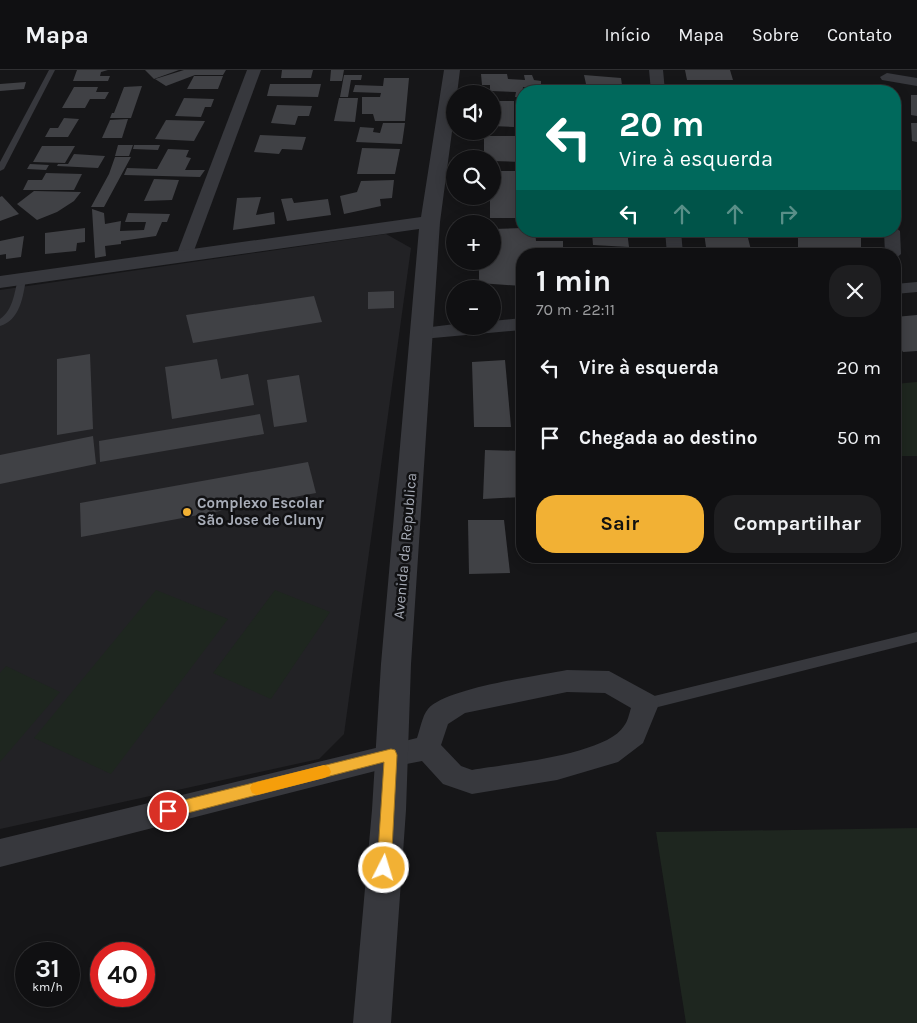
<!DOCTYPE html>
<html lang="pt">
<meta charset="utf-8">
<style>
body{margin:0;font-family:Karla,sans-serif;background:#1e1e20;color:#f1f3f6;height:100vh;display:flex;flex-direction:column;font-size:19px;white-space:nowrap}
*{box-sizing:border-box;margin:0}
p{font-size:16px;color:#9c9d9f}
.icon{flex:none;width:28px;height:28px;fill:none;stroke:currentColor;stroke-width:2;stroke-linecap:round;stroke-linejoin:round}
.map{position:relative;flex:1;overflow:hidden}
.panel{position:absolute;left:516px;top:178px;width:385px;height:315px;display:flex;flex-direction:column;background:#101012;border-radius:20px;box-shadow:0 2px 12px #0003,0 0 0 1px #303032}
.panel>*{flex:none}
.banner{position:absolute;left:516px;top:15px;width:385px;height:152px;border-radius:20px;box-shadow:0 2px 12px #0003,0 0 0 1px #303032;background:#00695c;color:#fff;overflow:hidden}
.controls{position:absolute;left:446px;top:15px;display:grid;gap:10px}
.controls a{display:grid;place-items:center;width:55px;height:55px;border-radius:50%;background:#101012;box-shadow:0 2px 12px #0003,0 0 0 1px #303032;font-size:25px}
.speed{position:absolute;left:15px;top:872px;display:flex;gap:10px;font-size:25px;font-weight:700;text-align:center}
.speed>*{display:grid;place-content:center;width:65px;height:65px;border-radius:50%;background:#101012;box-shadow:0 2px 12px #0003,0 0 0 1px #303032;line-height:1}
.speed small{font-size:12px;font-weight:400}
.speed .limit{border:8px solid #d22;background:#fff;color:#111}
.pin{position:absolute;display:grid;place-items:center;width:42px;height:42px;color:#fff;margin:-21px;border:2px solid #fff;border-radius:50%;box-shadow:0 1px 5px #0007}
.me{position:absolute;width:55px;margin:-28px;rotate:5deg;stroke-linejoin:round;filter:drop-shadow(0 0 4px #0008)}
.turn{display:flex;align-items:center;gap:18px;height:105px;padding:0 20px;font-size:22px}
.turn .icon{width:65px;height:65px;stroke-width:2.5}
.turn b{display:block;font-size:35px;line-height:42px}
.lanes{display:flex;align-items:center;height:48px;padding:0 20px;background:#0003;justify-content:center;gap:25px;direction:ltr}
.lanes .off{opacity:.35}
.round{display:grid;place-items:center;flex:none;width:52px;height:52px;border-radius:20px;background:#1e1e20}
.headline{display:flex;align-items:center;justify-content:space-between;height:85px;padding:0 20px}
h1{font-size:30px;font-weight:700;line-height:38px}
.cta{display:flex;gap:10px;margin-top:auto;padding:10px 20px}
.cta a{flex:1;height:58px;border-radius:20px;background:#f2b134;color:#111;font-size:20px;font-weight:700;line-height:58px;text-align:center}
.cta a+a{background:#1e1e20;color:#f1f3f6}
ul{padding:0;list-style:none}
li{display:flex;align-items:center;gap:15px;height:70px;padding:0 20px}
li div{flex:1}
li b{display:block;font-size:19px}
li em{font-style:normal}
header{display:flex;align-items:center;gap:30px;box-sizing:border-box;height:70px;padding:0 25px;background:#101012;border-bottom:1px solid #303032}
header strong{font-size:24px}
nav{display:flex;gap:28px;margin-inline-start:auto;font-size:18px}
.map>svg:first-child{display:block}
.built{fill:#222225}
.green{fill:#1e261f}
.building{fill:#404145}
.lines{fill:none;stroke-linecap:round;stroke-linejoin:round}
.service{fill:#37383d;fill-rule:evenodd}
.minor{fill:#37383d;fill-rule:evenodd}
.tertiary{fill:#37383d;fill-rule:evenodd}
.route{fill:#f2b134;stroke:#9d7322}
.slow{fill:#f59e0b}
.poi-dot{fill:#f2b134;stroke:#111113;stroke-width:2}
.labels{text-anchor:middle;stroke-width:5;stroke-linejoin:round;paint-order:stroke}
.poi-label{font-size:15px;font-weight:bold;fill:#a8adb8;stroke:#111113;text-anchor:start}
.street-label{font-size:15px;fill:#a8adb8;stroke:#111113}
</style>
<header>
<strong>Mapa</strong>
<nav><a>Início</a><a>Mapa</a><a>Sobre</a><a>Contato</a></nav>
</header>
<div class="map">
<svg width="917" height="953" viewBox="0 0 917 953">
<rect width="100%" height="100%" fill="#161618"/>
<polygon class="built" points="386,164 411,178 344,664 319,689 0,759 0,220"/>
<g class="green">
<polygon points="917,312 917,386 896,386 895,314"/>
<polygon points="156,520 228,549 111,704 34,668"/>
<polygon points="275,520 330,542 271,629 213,603"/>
<polygon points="6,596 60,622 0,692 0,603"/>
<polygon points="917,758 917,953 686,953 656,762"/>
</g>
<g class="building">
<polygon points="77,0 108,0 101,2 100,6 110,6 108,11 73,11"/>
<polygon points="145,0 179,0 154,9"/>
<polygon points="184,0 226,0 223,5 195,5 166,16 155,9"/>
<polygon points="282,0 313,0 311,8 281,8"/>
<polygon points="331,0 344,0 342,11 330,11"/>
<polygon points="685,0 730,0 733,10 687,10"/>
<polygon points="481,4 507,4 508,9 525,10 524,5 532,5 534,10 541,11 541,18 523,17 522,27 515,27 516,22 490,21 490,15 482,15"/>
<polygon points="344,5 362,5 361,10 351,10 348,27 340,27"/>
<polygon points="584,5 621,8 622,15 632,15 630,21 604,20 603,18 597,18 597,15 586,14"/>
<polygon points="194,6 223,6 218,19 187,19"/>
<polygon points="384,8 409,8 405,51 375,51 373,44 362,44 362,27 380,27 381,23 353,22 355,15 383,16"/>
<polygon points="26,12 24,19 0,21 0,14"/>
<polygon points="270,14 321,14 318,27 267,26"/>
<polygon points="142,16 131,48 110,48 112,43 114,43 124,17"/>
<polygon points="74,17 98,17 96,22 109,22 105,29 90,29 85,38 62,38"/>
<polygon points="691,19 720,20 720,21 691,21"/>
<polygon points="911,25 917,25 917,46 911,45"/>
<polygon points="184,28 214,29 211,37 205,37 201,47 175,46"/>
<polygon points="339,28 358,28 355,52 334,51"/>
<polygon points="492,31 514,31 514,57 492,56"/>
<polygon points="277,35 312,36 309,46 298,46 295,55 271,53"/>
<polygon points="64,48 79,49 68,67 45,67 50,58 58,58"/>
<polygon points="128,49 122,68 102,68 110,50"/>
<polygon points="166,50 205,51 194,71 155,69"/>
<polygon points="383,53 405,53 402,74 356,72 360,57 374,58 373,62 380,63"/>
<polygon points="911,53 917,53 917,72 912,71"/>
<polygon points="260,65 306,67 302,80 282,79 279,84 254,82"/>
<polygon points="484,66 522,66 522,92 492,91 492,89 484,89"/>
<polygon points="118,75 133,75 129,86 115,86"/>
<polygon points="134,75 160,75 158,80 133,79"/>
<polygon points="42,76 75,76 65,93 33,92"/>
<polygon points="362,78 400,79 395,104 357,104"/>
<polygon points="168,79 189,80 186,87 191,88 185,100 205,100 200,107 124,105 127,98 157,99"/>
<polygon points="74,84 105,86 98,98 57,96 58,94 68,94"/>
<polygon points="115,87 131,87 104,137 91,137 109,104"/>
<polygon points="30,94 49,95 46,100 27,99"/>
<polygon points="492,101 522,101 522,148 490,148 490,126 492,126"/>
<polygon points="46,103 82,104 74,120 23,120 28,110 42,110"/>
<polygon points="154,109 179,110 172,130 144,131"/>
<polygon points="394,110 392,128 380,129 381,136 344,144 340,126 357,122 361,111"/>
<polygon points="34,121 81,122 74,131 57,142 37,150 17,134"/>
<polygon points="2,126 19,144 0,151 0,127"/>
<polygon points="261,127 256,145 274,142 275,154 233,160 237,128"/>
<polygon points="292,128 294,133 328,129 331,145 287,151 281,129"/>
<polygon points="92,139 104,143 105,154 121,151 120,161 144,160 146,152 125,152 128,143 170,144 167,152 162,152 156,166 121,171 121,174 105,176 106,186 95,188"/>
<polygon points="85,158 85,172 77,173 76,181 45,184 45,163"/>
<polygon points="522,158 522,161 535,161 536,171 563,171 563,184 522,184 522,216 479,213 479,194 474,193 474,191 492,191 492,159"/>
<polygon points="601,161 627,161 629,177 593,175 592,163"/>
<rect x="798" y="161" width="63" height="23"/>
<polygon points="704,163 747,164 752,184 707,184"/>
<polygon points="24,166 21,187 6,189 6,184 0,185 0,171"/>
<polygon points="394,221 394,238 368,239 368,222"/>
<polygon points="314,226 322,252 193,273 186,245"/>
<polygon points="917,245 917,281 903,282 895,270 895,247"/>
<polygon points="90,284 93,359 57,365 57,289"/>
<polygon points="217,289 221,309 248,304 254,335 172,349 165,297"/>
<polygon points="505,290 511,357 474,357 472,292"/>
<polygon points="299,305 307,352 274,357 267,310"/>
<polygon points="260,344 264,364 100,392 99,371"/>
<polygon points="93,366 96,394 0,414 0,385"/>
<polygon points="485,380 522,381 522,427 483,429"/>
<polygon points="308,392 316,423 81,467 80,433"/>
<polygon points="468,450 504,450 510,503 469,504"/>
</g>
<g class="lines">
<g class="service">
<polygon points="49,0 55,0 4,99 0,101 0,92"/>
<path d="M22,206L26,209C23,227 20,250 0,256V249C13,240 14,224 18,209Z"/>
<polygon points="917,562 917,572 646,640 641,638 640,634 641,630 646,628"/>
</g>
<g class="minor">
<polygon points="247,0 261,0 192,186 190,190 178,190 176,186"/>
<polygon points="649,0 663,0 665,21 651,21"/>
<polygon points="887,3 917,8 917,16 882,10 880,7"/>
<polygon points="895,157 900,161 901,184 895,189 895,184 885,184 884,161 895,161"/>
<polygon points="665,161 681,161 683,184 667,184"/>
<polygon points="917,212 917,222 895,224 895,214"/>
<polygon points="522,248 522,260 422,269 415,267 413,263 415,259 455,254 455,256 492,256 492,251"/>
<path d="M567,600L609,601L655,626L659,634L643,673L618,692L557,710L472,724L443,714L422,691L391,697L0,797V769L417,668C420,660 422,646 428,639C446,618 537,606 567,600ZM567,622L605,623L631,638C629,644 628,651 624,656C606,685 506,694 472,700L461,696L441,675L448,654L465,643Z"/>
</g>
<polygon class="tertiary" points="444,0 460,0 457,24 455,24 455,39 440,152 411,594 406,740 391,953 353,953 372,740 381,594 419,159 0,218 0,206 421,147"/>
</g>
<polygon class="route" points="391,679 395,680 397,685 391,798 389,803 384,805 379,803 377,798 384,692 168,748 163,746 161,741 163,736 168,734"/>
<polygon class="slow" points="324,695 329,697 331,702 329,706 324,708 257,725 252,723 250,718 252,714 257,712"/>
<circle class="poi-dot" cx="187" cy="442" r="5"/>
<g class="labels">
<g class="poi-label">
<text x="197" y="438">Complexo Escolar<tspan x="197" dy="17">São Jose de Cluny</tspan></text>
</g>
<g class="street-label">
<text transform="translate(405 476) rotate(-85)" y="5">Avenida da Republica</text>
</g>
</g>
</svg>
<div class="controls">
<a><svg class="icon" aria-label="sound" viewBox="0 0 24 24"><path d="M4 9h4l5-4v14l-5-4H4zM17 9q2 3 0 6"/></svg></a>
<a><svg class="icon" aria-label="search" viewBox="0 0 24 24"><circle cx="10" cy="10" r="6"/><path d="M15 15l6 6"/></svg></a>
<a>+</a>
<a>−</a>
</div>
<div class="speed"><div>31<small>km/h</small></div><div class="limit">40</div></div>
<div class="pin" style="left:168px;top:741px;background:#d93025"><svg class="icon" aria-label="arrive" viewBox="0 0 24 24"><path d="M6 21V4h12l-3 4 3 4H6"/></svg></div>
<svg class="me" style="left:384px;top:798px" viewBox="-20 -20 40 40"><circle r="17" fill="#f2b134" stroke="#fff" stroke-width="3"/><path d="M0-11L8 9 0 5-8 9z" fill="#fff"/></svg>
<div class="banner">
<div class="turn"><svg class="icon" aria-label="left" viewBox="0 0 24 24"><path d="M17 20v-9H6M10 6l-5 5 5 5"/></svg><div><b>20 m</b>Vire à esquerda</div></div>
<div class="lanes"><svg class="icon" aria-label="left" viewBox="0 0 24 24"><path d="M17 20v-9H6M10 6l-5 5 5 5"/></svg><svg class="icon off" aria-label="ahead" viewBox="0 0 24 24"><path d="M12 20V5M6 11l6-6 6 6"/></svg><svg class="icon off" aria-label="ahead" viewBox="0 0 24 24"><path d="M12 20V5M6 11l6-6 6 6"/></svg><svg class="icon off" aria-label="right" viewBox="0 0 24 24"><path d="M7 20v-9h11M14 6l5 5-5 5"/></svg></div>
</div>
<section class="panel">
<div class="headline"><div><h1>1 min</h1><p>70 m · 22:11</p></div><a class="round"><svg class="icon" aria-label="close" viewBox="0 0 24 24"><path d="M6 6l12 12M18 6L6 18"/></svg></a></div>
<ul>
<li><svg class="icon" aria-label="left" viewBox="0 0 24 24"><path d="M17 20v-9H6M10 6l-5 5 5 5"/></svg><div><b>Vire à esquerda</b></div><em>20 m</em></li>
<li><svg class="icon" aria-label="arrive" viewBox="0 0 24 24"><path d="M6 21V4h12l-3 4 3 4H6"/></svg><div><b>Chegada ao destino</b></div><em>50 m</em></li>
</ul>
<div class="cta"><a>Sair</a><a>Compartilhar</a></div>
</section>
</div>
